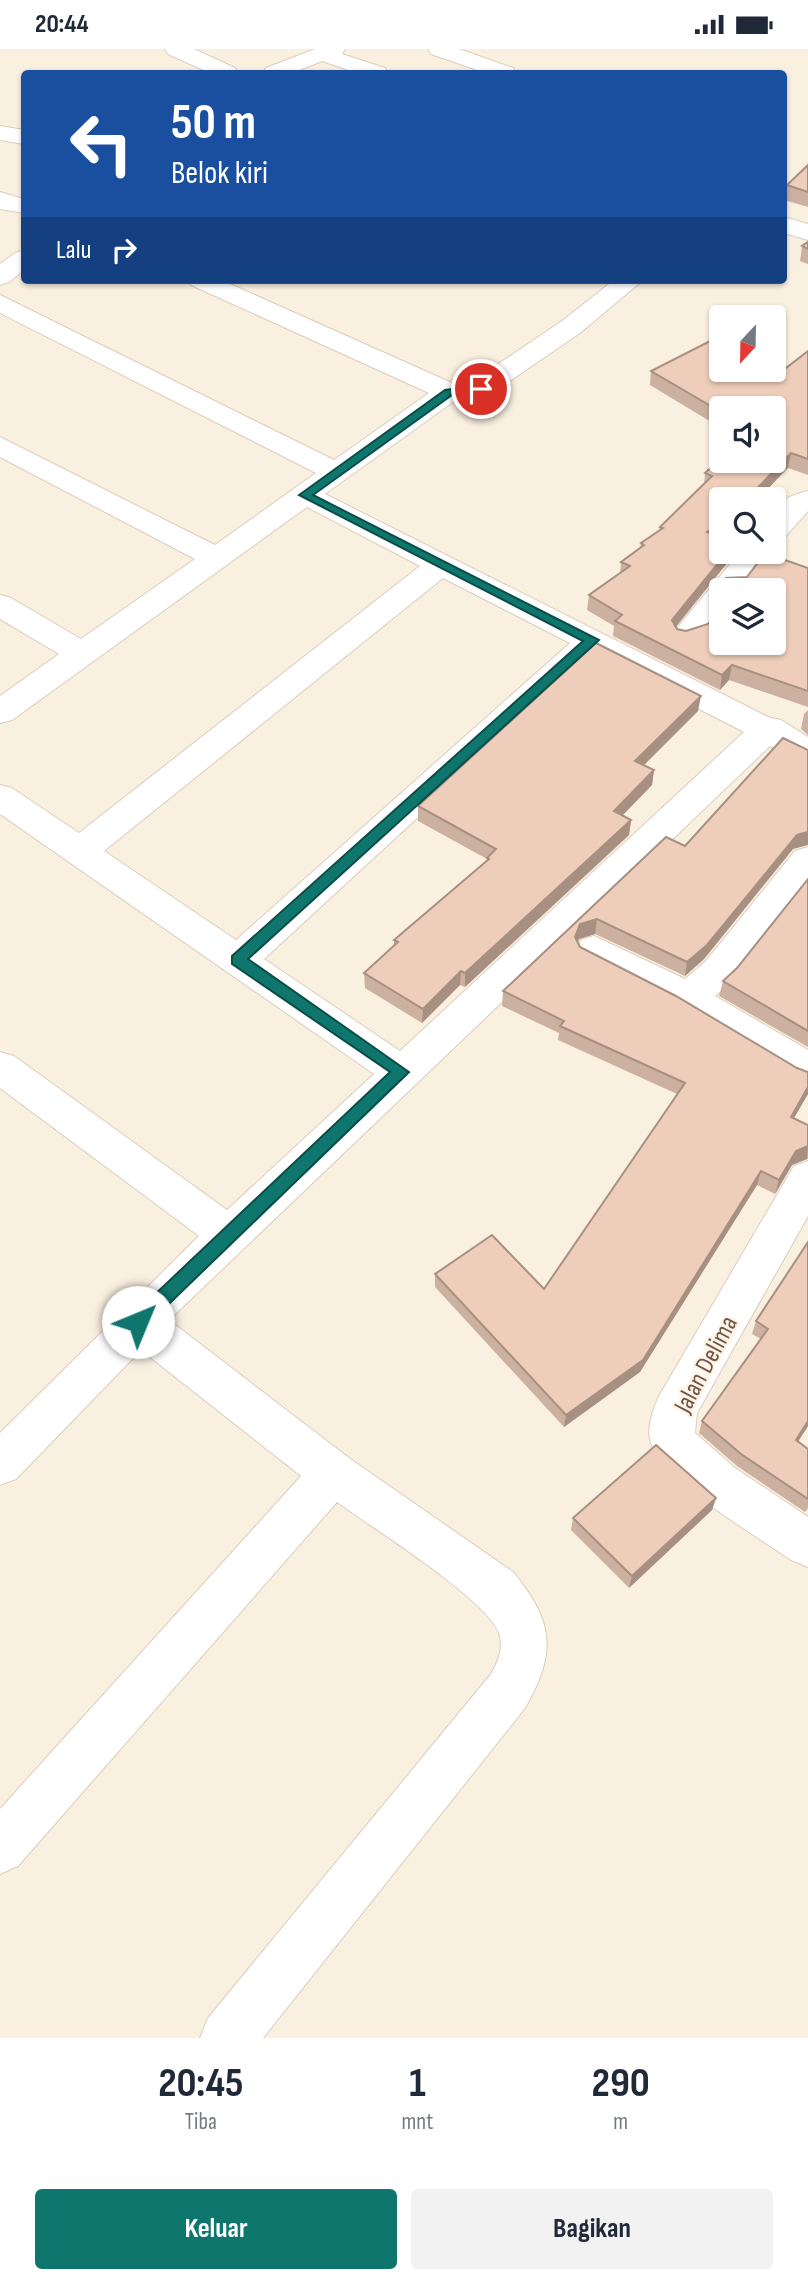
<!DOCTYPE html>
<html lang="id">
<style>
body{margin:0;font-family:"Sofia Sans Condensed",sans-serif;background:#f2f2f3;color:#1f2937;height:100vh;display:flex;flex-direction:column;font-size:26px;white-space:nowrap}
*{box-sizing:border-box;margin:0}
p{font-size:23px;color:#747a83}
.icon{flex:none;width:38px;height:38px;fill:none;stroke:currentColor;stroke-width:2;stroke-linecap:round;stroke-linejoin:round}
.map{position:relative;height:1989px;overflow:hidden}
.panel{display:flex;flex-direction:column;background:#fff;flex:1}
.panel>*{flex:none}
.hud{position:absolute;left:21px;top:21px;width:766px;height:214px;border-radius:7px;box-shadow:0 2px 5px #0004;background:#1a4fa0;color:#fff;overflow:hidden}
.needle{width:46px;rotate:202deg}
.controls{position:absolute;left:709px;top:256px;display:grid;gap:14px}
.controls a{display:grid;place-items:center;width:77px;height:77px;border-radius:7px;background:#fff;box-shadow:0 2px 5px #0004;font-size:35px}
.pin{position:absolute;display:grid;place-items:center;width:60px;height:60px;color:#fff;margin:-30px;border:4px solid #fff;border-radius:50%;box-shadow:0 2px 7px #0007}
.me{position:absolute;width:77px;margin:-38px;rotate:45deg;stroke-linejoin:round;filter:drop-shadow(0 0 5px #0008)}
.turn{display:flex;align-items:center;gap:24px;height:147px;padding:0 35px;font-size:32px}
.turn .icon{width:91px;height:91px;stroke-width:2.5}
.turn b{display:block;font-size:49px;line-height:60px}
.then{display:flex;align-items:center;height:66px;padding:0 35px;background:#0003;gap:14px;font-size:26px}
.eta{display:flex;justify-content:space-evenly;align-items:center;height:119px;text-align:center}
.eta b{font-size:42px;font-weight:700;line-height:49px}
.action{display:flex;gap:14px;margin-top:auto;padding:14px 35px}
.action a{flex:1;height:80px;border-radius:7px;background:#0f766e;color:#fff;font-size:28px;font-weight:700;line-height:80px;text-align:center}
.action a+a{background:#f2f2f3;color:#1f2937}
.status{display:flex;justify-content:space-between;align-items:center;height:49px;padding:0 35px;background:#fff;direction:ltr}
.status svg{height:19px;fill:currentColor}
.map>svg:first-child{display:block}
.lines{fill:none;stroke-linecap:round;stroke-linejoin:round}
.minor-casing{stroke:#ddccbd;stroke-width:2}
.minor{fill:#fff;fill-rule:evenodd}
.wall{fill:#cdb1a0}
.shaded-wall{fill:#a79082}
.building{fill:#eeceba;stroke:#a79082;stroke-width:2}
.route{fill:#0f766e;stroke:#0a4d48;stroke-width:2}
.labels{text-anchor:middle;stroke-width:5;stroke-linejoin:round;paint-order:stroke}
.street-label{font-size:26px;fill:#6f5649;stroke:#fef4e6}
</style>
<div class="status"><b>20:44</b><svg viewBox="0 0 49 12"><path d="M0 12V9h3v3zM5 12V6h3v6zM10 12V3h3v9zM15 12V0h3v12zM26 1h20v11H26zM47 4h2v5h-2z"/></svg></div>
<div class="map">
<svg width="808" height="1989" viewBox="0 0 808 1989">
<rect width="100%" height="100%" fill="#faf0e0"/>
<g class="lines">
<defs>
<g id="minor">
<polygon points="165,0 194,0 235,19 238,24 210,24 168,5"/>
<polygon points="315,0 345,0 342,5 385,19 388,24 357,24 322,12 292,24 263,24 266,19"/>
<polygon points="428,0 459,0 513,19 516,24 486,24 431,5"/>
<polygon points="0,77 24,81 24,95 0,91"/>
<polygon points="0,143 24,150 24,164 0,160"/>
<polygon points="784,168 808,175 808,191 784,184"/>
<polygon points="24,201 24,221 9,233 0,236 0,215 15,204"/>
<path d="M187,231H221L452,334L473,332L562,272L614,231H643L580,284L491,345L457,350L325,445L768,668L781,671L808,688V714L770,697L169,1271L349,1409L513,1523C554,1573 557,1603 525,1659L263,1989H200L208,1969L491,1625C498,1612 504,1599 499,1584C487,1550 371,1478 337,1453L18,1817L0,1825V1760L301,1427L141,1301L16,1430L0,1436V1384L199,1187L0,1039V1003L14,1007L227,1161L374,1025L0,765V736L12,739L79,784L420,517L307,458L12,671L0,674V647L59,605L0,570V546L11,549L81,590L195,510L0,408V388L215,496L316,424L0,264V246L334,411L429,344L191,236ZM443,529L570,594L236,891L104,802ZM594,606L744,683L400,1002L264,910Z"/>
<path d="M808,442V462L785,488L774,491C774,459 775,450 808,442Z"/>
<path d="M741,502H772L742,541H721C721,548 723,558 721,565C716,584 695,598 677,593L672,586L677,579Z"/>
<polygon points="808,798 808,836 732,932 715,947 808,1001 808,1036 794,1031 675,959 581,911 576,901 581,891 594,887 685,930 706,912 795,802"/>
<path d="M808,1112V1167L697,1364L695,1384L735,1419L808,1468V1518L791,1511C757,1487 663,1433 651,1394C646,1380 653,1360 659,1347L794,1117Z"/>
</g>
</defs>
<use href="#minor" class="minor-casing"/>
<use href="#minor" class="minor"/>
</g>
<g class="wall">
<polygon points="808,116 808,158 784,151 787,136"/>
<polygon points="808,193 808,215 800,212 802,197"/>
<polygon points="808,302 808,426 788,419 721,450 721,502 732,508 676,578 677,580 686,582 708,575 774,541 724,541 726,529 747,528 808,519 808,658 729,631 720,641 613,587 614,577 587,561 589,546 620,524 621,513 640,499 641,494 659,482 660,478 704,436 705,424 774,359 721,359 721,379 650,336 651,322 786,319"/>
<polygon points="808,661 808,686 801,680 804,665"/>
<polygon points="698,662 644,716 654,721 652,736 623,766 631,771 629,786 465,938 460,936 422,974 365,939 364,924 394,896 394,891 486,813 487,810 418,772 418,757"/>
<polygon points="685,797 793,800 704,910 685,927 595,885 579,890 578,892 580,898 808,1045 794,1069 808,1076 808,1110 807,1110 792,1116 775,1145 757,1136 640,1323 564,1378 435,1238 435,1225 544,1240 677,1045 558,991 559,984 502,957 503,942"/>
<polygon points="808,830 808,998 719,947 723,932 737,919"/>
<polygon points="808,1193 808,1377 798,1393 808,1400 808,1459 805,1463 737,1417 699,1384 702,1372 761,1290 752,1285 756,1272"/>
<polygon points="716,1449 712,1461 629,1539 571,1481 573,1469"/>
</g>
<g class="shaded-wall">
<polygon points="791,404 788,419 758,450 747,450"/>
<polygon points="721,475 721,488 707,483"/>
<polygon points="728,502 734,502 732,508 669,586 672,571"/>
<polygon points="732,616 729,631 720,641 722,626"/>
<polygon points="701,647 698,662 633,727 635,712"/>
<polygon points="654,721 652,736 612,777 614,762"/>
<polygon points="631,771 629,786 465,938 465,924"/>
<polygon points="808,783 808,796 793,800 704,910 685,927 687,913 797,786"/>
<polygon points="597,870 595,885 579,890 574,902 575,888 580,875"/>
<polygon points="461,922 460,936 422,974 423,960"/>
<polygon points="808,1038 808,1045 787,1081 791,1068"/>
<polygon points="808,1097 807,1110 792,1116 775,1145 779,1131 796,1102"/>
<polygon points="761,1122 757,1136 640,1323 564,1378 566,1366"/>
<polygon points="808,1372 808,1377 791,1403 796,1391"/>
<polygon points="716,1449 712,1461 629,1539 632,1527"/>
</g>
<g class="building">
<polygon points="808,116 808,143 787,136"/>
<polygon points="808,193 808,200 802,197"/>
<polygon points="720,287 721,288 721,320 774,320 774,313 786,319 808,302 808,410 791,404 747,450 721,450 721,475 707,483 721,488 721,502 728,502 672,571 677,580 686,582 708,575 721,561 721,593 774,593 774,541 725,541 726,529 747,528 765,504 808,519 808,642 732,616 722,626 615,572 622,566 589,546 630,517 621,513 644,496 641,494 663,479 660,478 712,427 705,424 721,409 721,411 774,411 774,359 721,359 721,363 651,322"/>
<polygon points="596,594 701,647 635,712 654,721 614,762 631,771 465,924 461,922 423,960 364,924 398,893 394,891 489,810 487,809 496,800 418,757"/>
<polygon points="783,689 808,701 808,783 797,786 707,896 687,913 597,870 580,875 575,888 580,898 676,947 797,1019 808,1023 808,1038 791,1068 808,1076 808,1097 796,1102 779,1131 761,1122 643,1311 566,1366 435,1225 492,1186 544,1240 685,1034 560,977 564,972 503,942 666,788 685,797"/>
<polygon points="808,830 808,982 723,932 737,919"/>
<polygon points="808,1193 808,1372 796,1391 808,1400 808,1450 741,1405 702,1372 768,1280 756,1272"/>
<polygon points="656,1396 716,1449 632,1527 573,1469"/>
</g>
<polygon class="route" points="481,336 487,340 485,342 452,346 313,446 599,591 248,910 409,1023 144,1279 132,1279 129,1273 132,1267 390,1023 232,915 232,907 583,592 299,446 445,341"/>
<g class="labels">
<g class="street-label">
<text transform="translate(705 1315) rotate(-62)" y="9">Jalan Delima</text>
</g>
</g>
</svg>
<div class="controls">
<a><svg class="needle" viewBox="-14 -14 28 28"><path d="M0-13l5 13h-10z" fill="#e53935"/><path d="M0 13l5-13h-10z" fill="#747a83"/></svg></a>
<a><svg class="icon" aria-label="sound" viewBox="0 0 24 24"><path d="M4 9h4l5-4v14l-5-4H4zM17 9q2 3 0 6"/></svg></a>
<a><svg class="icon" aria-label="search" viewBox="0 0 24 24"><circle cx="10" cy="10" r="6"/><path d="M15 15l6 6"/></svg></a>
<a><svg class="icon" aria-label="layers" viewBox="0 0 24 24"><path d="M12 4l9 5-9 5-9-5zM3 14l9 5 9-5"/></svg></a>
</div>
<div class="pin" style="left:481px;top:340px;background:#d93025"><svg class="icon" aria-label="arrive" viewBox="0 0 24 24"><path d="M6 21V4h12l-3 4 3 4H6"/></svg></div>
<svg class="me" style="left:138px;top:1273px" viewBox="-20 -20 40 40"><circle r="19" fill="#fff"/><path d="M0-13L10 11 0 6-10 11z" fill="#0f766e"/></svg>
<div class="hud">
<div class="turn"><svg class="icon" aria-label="left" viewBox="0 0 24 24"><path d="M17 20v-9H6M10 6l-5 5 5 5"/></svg><div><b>50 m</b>Belok kiri</div></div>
<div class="then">Lalu<svg class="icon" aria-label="right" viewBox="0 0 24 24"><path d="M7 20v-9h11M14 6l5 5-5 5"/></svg></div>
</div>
</div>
<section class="panel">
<div class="eta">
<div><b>20:45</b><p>Tiba</p></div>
<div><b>1</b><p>mnt</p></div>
<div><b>290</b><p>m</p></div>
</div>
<div class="action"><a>Keluar</a><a>Bagikan</a></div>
</section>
